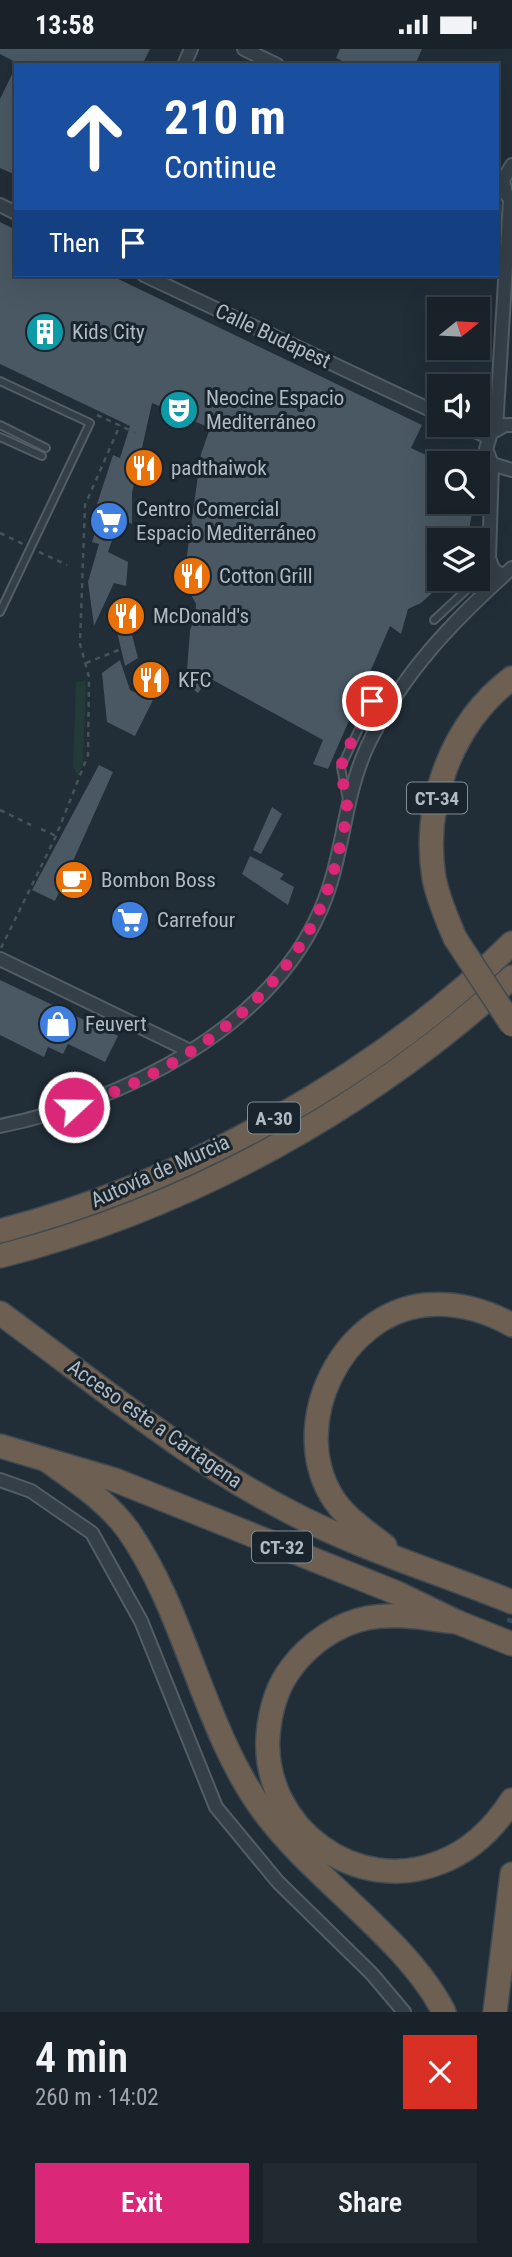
<!DOCTYPE html>
<meta charset="utf-8">
<style>
body{margin:0;font-family:"Roboto Condensed",sans-serif;background:#222a31;color:#f1f3f6;height:100vh;display:flex;flex-direction:column;font-size:26px;white-space:nowrap}
*{box-sizing:border-box;margin:0}
p{font-size:23px;color:#9fa4a8}
.icon{flex:none;width:38px;height:38px;fill:none;stroke:currentColor;stroke-width:2;stroke-linecap:round;stroke-linejoin:round}
.map{position:relative;height:1963px;overflow:hidden}
.drawer{display:flex;flex-direction:column;background:#192229;flex:1}
.drawer>*{flex:none}
.top-card{position:absolute;left:14px;top:14px;width:485px;height:214px;border-radius:0px;box-shadow:0 7px 28px #0002,0 0 0 2px #373f46;background:#1a4fa0;color:#fff;overflow:hidden}
.needle{width:46px;rotate:72deg}
.fabs{position:absolute;left:427px;top:248px;display:grid;gap:14px}
.fabs a{display:grid;place-items:center;width:63px;height:63px;border-radius:0px;background:#192229;box-shadow:0 7px 28px #0002,0 0 0 2px #373f46;font-size:35px}
.pin{position:absolute;display:grid;place-items:center;width:60px;height:60px;color:#fff;margin:-30px;border:4px solid #fff;border-radius:50%;box-shadow:0 2px 7px #0007}
.me{position:absolute;width:77px;margin:-38px;rotate:69deg;stroke-linejoin:round;filter:drop-shadow(0 0 5px #0008)}
.turn{display:flex;align-items:center;gap:24px;height:147px;padding:0 35px;font-size:32px}
.turn .icon{width:91px;height:91px;stroke-width:2.5}
.turn b{display:block;font-size:49px;line-height:60px}
.then{display:flex;align-items:center;height:66px;padding:0 35px;background:#0003;gap:14px;font-size:26px}
.round{display:grid;place-items:center;flex:none;width:74px;height:74px;border-radius:0px;background:#222a31}
.headline{display:flex;align-items:center;justify-content:space-between;height:119px;padding:0 35px}
h1{font-size:42px;font-weight:600;line-height:52px}
.button{display:flex;gap:14px;margin-top:auto;padding:14px 35px}
.button a{flex:1;height:80px;border-radius:0px;background:#db2777;color:#fff;font-size:28px;font-weight:600;line-height:80px;text-align:center}
.button a+a{background:#222a31;color:#f1f3f6}
.status{display:flex;justify-content:space-between;align-items:center;height:49px;padding:0 35px;background:#192229;direction:ltr}
.status svg{height:19px;fill:currentColor}
.map>svg:first-child{display:block}
.green{fill:#243a39}
.lines{fill:none;stroke-linecap:round;stroke-linejoin:round}
.stream{stroke:#354c5e;stroke-width:4.5}
.building{fill:#495863}
.service-casing{stroke:#525d65;stroke-width:10}
.minor-casing{stroke:#525d65;stroke-width:16}
.motorway-casing{stroke:#3f4a52;stroke-width:26}
.path{stroke:#425656;stroke-width:2.5;stroke-dasharray:5 5;stroke-linecap:butt}
.service{stroke:#343f47;stroke-width:6}
.minor{stroke:#343f47;stroke-width:12}
.motorway{stroke:#6d5f51;stroke-width:23}
.motorway-bridge-casing{stroke:#3f4a52;stroke-width:26;stroke-linecap:butt}
.motorway-bridge{stroke:#6d5f51;stroke-width:23}
.route{stroke:#db2777;stroke-width:12;stroke-dasharray:0 21.6}
.labels{text-anchor:middle;stroke-width:6;stroke-linejoin:round;paint-order:stroke}
.shield{fill:#1a242c;stroke:#828d96;stroke-width:2}
.shield-label{font-size:19px;font-weight:bold;fill:#afbac4}
.poi-label{font-size:21px;fill:#afbac4;stroke:#1a242c;text-anchor:start}
.street-label{font-size:21px;fill:#afbac4;stroke:#1a242c}
</style>
<div class="status"><b>13:58</b><svg viewBox="0 0 49 12"><path d="M0 12V9h3v3zM5 12V6h3v6zM10 12V3h3v9zM15 12V0h3v12zM26 1h20v11H26zM47 4h2v5h-2z"/></svg></div>
<div class="map">
<svg width="512" height="1963" viewBox="0 0 512 1963">
<rect width="100%" height="100%" fill="#212d37"/>
<polygon class="green" points="86,632 83,712 78,728 73,717 76,633"/>
<g class="lines">
<polyline class="stream" points="509,1571 512,1572"/>
</g>
<g class="building">
<polygon points="0,0 150,0 142,16 21,16 0,5"/>
<polygon points="340,0 422,0 415,16 350,16 336,9"/>
<polygon points="16,17 16,126 0,119 0,50"/>
<polygon points="0,173 16,181 16,226 110,226 422,376 411,399 439,412 439,453 474,453 467,492 439,492 439,530 447,530 421,554 408,560 401,585 390,577 328,720 313,715 323,691 209,629 198,644 186,635 190,581 195,569 196,555 189,542 186,513 201,405 210,379 152,354 132,444 132,475 120,469 108,503 128,513 126,537 114,534 94,577 88,533 99,495 92,493 103,459 97,455 113,406 120,409 130,377 0,315"/>
<polygon points="114,570 130,578 138,609 125,617"/>
<polygon points="120,611 130,641 153,651 135,687 107,673 102,624"/>
<polygon points="99,716 113,723 55,852 32,841"/>
<polygon points="272,758 282,765 261,805 253,801"/>
<polygon points="250,807 284,825 280,830 294,838 288,856 242,825"/>
<polygon points="0,931 118,987 105,1013 68,995 63,1005 48,998 44,1008 0,986"/>
</g>
<g class="lines">
<defs>
<g id="service">
<polyline points="0,332 90,374 0,563"/>
<polyline points="0,376 46,399"/>
<polyline points="0,388 42,407"/>
<polyline points="434,571 476,532 500,527"/>
<polyline points="347,751 341,718 372,652"/>
</g>
<g id="minor">
<polyline points="244,0 277,16"/>
<polyline points="184,16 191,0"/>
<polyline points="512,116 503,131 506,145 512,152"/>
<polyline points="0,156 16,164"/>
<polyline points="144,226 439,365"/>
<polyline points="462,376 488,388"/>
<polyline points="512,376 505,376 491,384 486,400 492,415 512,421"/>
<polyline points="496,379 510,151"/>
<polyline points="492,415 489,509 493,520 503,527"/>
<polyline points="0,910 190,1002"/>
<path d="M0,1077C121,1053 270,980 321,860C344,808 343,750 367,698C401,625 453,572 512,519"/>
<polyline points="0,1431 31,1442 92,1484 141,1572 216,1758 278,1833 372,1925 404,1963"/>
</g>
<g id="motorway">
<path d="M455,889C447,870 438,850 434,829C422,755 452,674 512,629"/>
<path d="M0,1182C184,1134 377,1028 512,894"/>
<path d="M0,1207C189,1159 369,1059 512,928"/>
<path d="M0,1264C95,1333 185,1409 290,1463C361,1500 438,1523 512,1553"/>
<polyline points="0,1397 115,1431 397,1544 457,1573 512,1595"/>
<path d="M48,1412C77,1433 107,1452 128,1481C186,1564 204,1682 264,1763C314,1831 406,1889 444,1963"/>
<path d="M385,1497C366,1482 344,1468 331,1446C289,1374 341,1265 425,1256C456,1253 485,1261 512,1276"/>
<path d="M457,1573C426,1570 397,1563 367,1569C338,1575 310,1594 292,1618C277,1637 270,1662 268,1687C262,1778 356,1848 441,1813C472,1801 494,1779 512,1751"/>
<polyline points="495,1963 512,1825"/>
</g>
</defs>
<use href="#service" class="service-casing"/>
<use href="#minor" class="minor-casing"/>
<use href="#motorway" class="motorway-casing"/>
<g class="path">
<polyline points="97,366 136,384"/>
<polyline points="0,484 23,495"/>
<polyline points="39,503 67,516"/>
<polyline points="86,614 121,600"/>
<polyline points="0,761 31,776"/>
<polyline points="41,780 56,787"/>
<polyline points="1,899 56,787 88,706 89,628 80,595 85,456 120,376"/>
</g>
<use href="#service" class="service"/>
<use href="#minor" class="minor"/>
<use href="#motorway" class="motorway"/>
<defs>
<polyline id="motorway-bridge" points="455,889 512,976"/>
</defs>
<use href="#motorway-bridge" class="motorway-bridge-casing"/>
<use href="#motorway-bridge" class="motorway-bridge"/>
</g>
<g class="lines">
<path class="route" d="M74,1058C192,1019 309,935 337,809C341,792 347,773 347,756C348,744 340,732 341,719C342,707 366,666 372,652"/>
</g>
<defs>
<symbol id="building-disc" viewBox="-11 -11 22 22"><circle r="9.5" fill="#0f9aa8" stroke="#1a242c"/><path d="M-4-6H4V6H1V3H-1V6H-4ZM-2.5-4.3h1.7v1.8h-1.7ZM.8-4.3h1.7v1.8H.8ZM-2.5-1h1.7V.8h-1.7ZM.8-1h1.7V.8H.8Z" fill="#fff"/></symbol>
<symbol id="theatre-disc" viewBox="-11 -11 22 22"><circle r="9.5" fill="#0f9aa8" stroke="#1a242c"/><path d="M-5-5.5Q0-4 5-5.5V0Q5 5 0 6Q-5 5-5 0ZM-3.3-2.5H-1v1.5H-3.3ZM1-2.5H3.3v1.5H1ZM-2.8 1Q0 5.5 2.8 1Z" fill="#fff"/></symbol>
<symbol id="restaurant-disc" viewBox="-11 -11 22 22"><circle r="9.5" fill="#e8710a" stroke="#1a242c"/><path d="M-5-6h1v4h1v-4h1v4h1v-4h1v5L-1.5 .5V6h-2V.5L-5-1ZM5-6V6H3V1.5H1.5Q1.5-4 5-6Z" fill="#fff"/></symbol>
<symbol id="supermarket-disc" viewBox="-11 -11 22 22"><circle r="9.5" fill="#3f7fe0" stroke="#1a242c"/><path d="M-6-5.5h2.5l.6 2H6L4.5 2H-2.5L-4.4-4H-6ZM-1.5 3.2a1.3 1.3 0 1 0 .1 0ZM3 3.2a1.3 1.3 0 1 0 .1 0Z" fill="#fff"/></symbol>
<symbol id="cafe-disc" viewBox="-11 -11 22 22"><circle r="9.5" fill="#e8710a" stroke="#1a242c"/><path d="M-5.5-4.5H6V0H3Q3 3.5 0 3.5H-2.5Q-5.5 3.5-5.5 0ZM3-3.2v2h1.7v-2ZM-6 4.5H4V6H-6Z" fill="#fff"/></symbol>
<symbol id="shop-disc" viewBox="-11 -11 22 22"><circle r="9.5" fill="#3f7fe0" stroke="#1a242c"/><path d="M-5-2.5h2.3a2.7 3.5 0 0 1 5.4 0H5L5.5 6h-11ZM-1.5-2.5h3a1.5 2.3 0 0 0-3 0Z" fill="#fff"/></symbol>
</defs>
<g fill-rule="evenodd">
<use href="#building-disc" x="23" y="261" width="44" height="44"/>
<use href="#theatre-disc" x="157" y="339" width="44" height="44"/>
<use href="#restaurant-disc" x="122" y="397" width="44" height="44"/>
<use href="#supermarket-disc" x="87" y="450" width="44" height="44"/>
<use href="#restaurant-disc" x="170" y="505" width="44" height="44"/>
<use href="#restaurant-disc" x="104" y="545" width="44" height="44"/>
<use href="#restaurant-disc" x="129" y="609" width="44" height="44"/>
<use href="#cafe-disc" x="52" y="809" width="44" height="44"/>
<use href="#supermarket-disc" x="108" y="849" width="44" height="44"/>
<use href="#shop-disc" x="36" y="953" width="44" height="44"/>
</g>
<g class="labels">
<g class="shield">
<rect x="407" y="733.5" width="60" height="31" rx="5"/>
<rect x="248" y="1053.5" width="52" height="31" rx="5"/>
<rect x="252" y="1482.5" width="60" height="31" rx="5"/>
</g>
<g class="shield-label">
<text x="437" y="756">CT-34</text>
<text x="274" y="1076">A-30</text>
<text x="282" y="1505">CT-32</text>
</g>
<g class="poi-label">
<text x="72" y="290">Kids City</text>
<text x="206" y="356">Neocine Espacio<tspan x="206" dy="24">Mediterráneo</tspan></text>
<text x="171" y="426">padthaiwok</text>
<text x="136" y="467">Centro Comercial<tspan x="136" dy="24">Espacio Mediterráneo</tspan></text>
<text x="219" y="534">Cotton Grill</text>
<text x="153" y="574">McDonald's</text>
<text x="178" y="638">KFC</text>
<text x="101" y="838">Bombon Boss</text>
<text x="157" y="878">Carrefour</text>
<text x="85" y="982">Feuvert</text>
</g>
<g class="street-label">
<text transform="translate(273 287) rotate(25)" y="7">Calle Budapest</text>
<text transform="translate(160 1122) rotate(-24)" y="7">Autovía de Murcia</text>
<text transform="translate(155 1375) rotate(35)" y="7">Acceso este a Cartagena</text>
</g>
</g>
</svg>
<div class="fabs">
<a><svg class="needle" viewBox="-14 -14 28 28"><path d="M0-13l5 13h-10z" fill="#e53935"/><path d="M0 13l5-13h-10z" fill="#9fa4a8"/></svg></a>
<a><svg class="icon" aria-label="sound" viewBox="0 0 24 24"><path d="M4 9h4l5-4v14l-5-4H4zM17 9q2 3 0 6"/></svg></a>
<a><svg class="icon" aria-label="search" viewBox="0 0 24 24"><circle cx="10" cy="10" r="6"/><path d="M15 15l6 6"/></svg></a>
<a><svg class="icon" aria-label="layers" viewBox="0 0 24 24"><path d="M12 4l9 5-9 5-9-5zM3 14l9 5 9-5"/></svg></a>
</div>
<div class="pin" style="left:372px;top:652px;background:#d93025"><svg class="icon" aria-label="arrive" viewBox="0 0 24 24"><path d="M6 21V4h12l-3 4 3 4H6"/></svg></div>
<svg class="me" style="left:74px;top:1058px" viewBox="-20 -20 40 40"><circle r="17" fill="#db2777" stroke="#fff" stroke-width="3"/><path d="M0-11L8 9 0 5-8 9z" fill="#fff"/></svg>
<div class="top-card">
<div class="turn"><svg class="icon" aria-label="ahead" viewBox="0 0 24 24"><path d="M12 20V5M6 11l6-6 6 6"/></svg><div><b>210 m</b>Continue</div></div>
<div class="then">Then<svg class="icon" aria-label="arrive" viewBox="0 0 24 24"><path d="M6 21V4h12l-3 4 3 4H6"/></svg></div>
</div>
</div>
<section class="drawer">
<div class="headline"><div><h1>4 min</h1><p>260 m · 14:02</p></div><a class="round" style="background:#d93025;color:#fff"><svg class="icon" aria-label="close" viewBox="0 0 24 24"><path d="M6 6l12 12M18 6L6 18"/></svg></a></div>
<div class="button"><a>Exit</a><a>Share</a></div>
</section>
